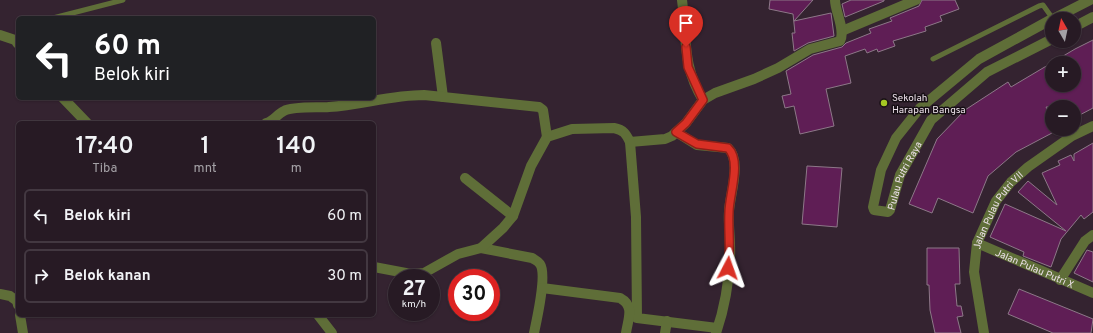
<!DOCTYPE html>
<html lang="id">
<meta charset="utf-8">
<style>
body{margin:0;font-family:Overpass,sans-serif;background:#2f232c;color:#f1f3f6;height:100vh;display:flex;flex-direction:column;font-size:15px;white-space:nowrap}
*{box-sizing:border-box;margin:0}
p{font-size:13px;color:#a4a1a6}
.icon{flex:none;width:22px;height:22px;fill:none;stroke:currentColor;stroke-width:2;stroke-linecap:round;stroke-linejoin:round}
.map{position:relative;flex:1;overflow:hidden}
.details{position:absolute;left:16px;top:121px;width:360px;height:196px;display:flex;flex-direction:column;background:#271a24;border-radius:6px;box-shadow:0 1px 3px #0004,0 0 0 1px #433841}
.details>*{flex:none}
.top-card{position:absolute;left:16px;top:16px;width:360px;height:84px;border-radius:6px;box-shadow:0 1px 3px #0004,0 0 0 1px #433841;background:#202124;color:#fff;overflow:hidden}
.needle{width:26px;rotate:351deg}
.fabs{position:absolute;left:1045px;top:12px;display:grid;gap:8px}
.fabs a{display:grid;place-items:center;width:36px;height:36px;border-radius:50%;background:#271a24;box-shadow:0 1px 3px #0004,0 0 0 1px #433841;font-size:20px}
.speed{position:absolute;left:388px;top:269px;display:flex;gap:8px;font-size:20px;font-weight:700;text-align:center}
.speed>*{display:grid;place-content:center;width:52px;height:52px;border-radius:50%;background:#271a24;box-shadow:0 1px 3px #0004,0 0 0 1px #433841;line-height:1}
.speed small{font-size:10px;font-weight:400}
.speed .limit{border:6px solid #d22;background:#fff;color:#111}
.pin{position:absolute;display:grid;place-items:center;width:34px;height:34px;color:#fff;margin:-41px -17px;border-radius:50% 50% 50% 0;rotate:-45deg;box-shadow:0 0 4px #0007}
.pin .icon{rotate:45deg}
.me{position:absolute;width:44px;margin:-22px;rotate:4deg;stroke-linejoin:round;filter:drop-shadow(0 0 3px #0008)}
.turn{display:flex;align-items:center;gap:14px;height:84px;padding:0 12px;font-size:18px}
.turn .icon{width:52px;height:52px;stroke-width:2.5}
.turn b{display:block;font-size:28px;line-height:34px}
.eta{display:flex;justify-content:space-evenly;align-items:center;height:68px;text-align:center}
.eta b{font-size:24px;font-weight:600;line-height:28px}
ul{padding:0;list-style:none}
li{display:flex;align-items:center;gap:12px;height:54px;margin:0 8px 6px;padding:0 4px;border:2px solid #433841;border-radius:6px}
li div{flex:1}
li b{display:block;font-size:15px}
li em{font-style:normal}
.map>svg:first-child{display:block}
.building{fill:#5f1e55;stroke:#8d7888;fill-rule:evenodd}
.lines{fill:none;stroke-linecap:round;stroke-linejoin:round}
.lane{stroke:#5f6e38;stroke-width:5}
.street{stroke:#5f6e38;stroke-width:10}
.route-casing{stroke:#8d1f18;stroke-width:10}
.route{stroke:#d93025;stroke-width:7}
.poi-dot{fill:#a5c823;stroke:#170f15;stroke-width:1.5}
.labels{text-anchor:middle;stroke-width:3;stroke-linejoin:round;paint-order:stroke}
.poi-label{font-size:10px;fill:#ece0e9;stroke:#170f15;text-anchor:start}
.street-label{font-size:10px;fill:#ece0e9;stroke:#170f15}
</style>
<div class="map">
<svg width="1093" height="333" viewBox="0 0 1093 333">
<rect width="100%" height="100%" fill="#342330"/>
<g class="building">
<polygon points="770,0 813,0 794,21 831,13 834,36 808,43 794,51 792,33 795,33 793,14 769,9"/>
<polygon points="851,0 884,0 884,1 845,17 842,4"/>
<polygon points="922,0 955,0 959,9 940,16 942,21 925,27 926,31 893,41 895,46 878,52 877,49 867,53 865,49 845,56 851,83 826,89 834,126 800,134 794,106 785,108 782,96 791,94 786,71 813,55 842,47 846,43 871,33 869,29 892,21 890,18 919,6"/>
<path d="M1093,40V108L1074,118V107H1046L1052,119V133L1016,152L988,176L973,213L938,198L932,213L909,204L937,139L965,110L1008,82L1011,87L1075,49ZM1052,63H1074V85H1052Z"/>
<polygon points="1093,143 1093,212 1084,219 1081,215 1061,239 1051,267 1023,256 1024,252 990,237 1005,204 1066,231 1018,192 1028,181 1057,205 1042,173 1060,165 1058,161 1071,155 1074,161 1074,154"/>
<polygon points="807,166 842,168 837,227 802,224"/>
<polygon points="927,248 959,248 960,284 955,284 957,306 961,306 963,316 957,317 961,333 935,333 930,310 929,285 927,285"/>
<polygon points="1087,250 1093,252 1093,282 1074,273"/>
<polygon points="1019,289 1093,319 1091,333 1053,333 1008,314"/>
</g>
<g class="lines">
<g class="lane">
<polyline points="53,18 123,0"/>
<polyline points="933,59 1039,6 1043,5 1053,19"/>
</g>
<g class="street">
<path d="M682,0C687,38 682,66 703,100"/>
<path id="s1" d="M1052,19L979,59L920,108L896,138L881,170L873,207L874,210L888,212L890,210L900,175L931,120L987,72L1052,39"/>
<polyline points="1053,19 1090,0"/>
<polyline points="1074,27 1093,17"/>
<polyline points="842,31 916,0"/>
<polyline points="0,35 15,40 18,44"/>
<polyline points="436,43 443,97"/>
<polyline points="63,98 87,123"/>
<path d="M266,123C274,121 277,114 284,111C293,106 319,108 329,107C361,105 391,95 424,95L539,107L543,110L547,137"/>
<path d="M676,132L697,145L728,148C742,161 730,194 729,211C728,226 731,242 730,257C729,281 724,310 716,333"/>
<path d="M630,142L665,139L672,136L686,123L703,100L715,93L754,79L778,68L810,49L840,41C846,30 835,12 835,0"/>
<polyline points="465,178 513,216"/>
<path id="s2" d="M977,243L1093,293"/>
<path d="M481,248L532,258C535,260 538,261 540,264C547,274 537,319 534,333"/>
<path d="M374,267L411,274L424,273L458,254L481,248L503,228L513,216L531,166L547,137L572,129L614,128C624,130 626,134 630,142L636,217L637,318L717,328"/>
<polyline points="1060,280 1085,241 1093,235"/>
<path d="M542,288L620,298C635,306 628,319 626,333"/>
<polyline points="0,294 10,296 17,301 18,305"/>
<polyline points="20,315 23,333"/>
<polyline points="318,315 332,333"/>
<polyline points="665,333 667,321"/>
<path id="s3" d="M984,333L974,272L977,243L996,201L1011,182L1028,167L1072,136L1093,126"/>
</g>
</g>
<g class="lines">
<defs>
<path id="route" d="M686,47L688,67L703,100L686,123L676,132L697,144L728,148C742,161 729,195 729,212C728,231 731,250 728,268"/>
</defs>
<use href="#route" class="route-casing"/>
<use href="#route" class="route"/>
</g>
<circle class="poi-dot" cx="884" cy="103" r="4"/>
<g class="labels">
<g class="poi-label">
<text x="892" y="101">Sekolah<tspan x="892" dy="12">Harapan Bangsa</tspan></text>
</g>
<g class="street-label">
<text dy="4" stroke="none"><textPath href="#s1" startOffset="329">Pulau Putri Raya</textPath></text>
<text dy="4" stroke="none"><textPath href="#s3" startOffset="130">Jalan Pulau Putri VII</textPath></text>
<text dy="4" stroke="none"><textPath href="#s2" startOffset="63">Jalan Pulau Putri X</textPath></text>
</g>
</g>
</svg>
<div class="fabs">
<a><svg class="needle" viewBox="-14 -14 28 28"><path d="M0-13l5 13h-10z" fill="#e53935"/><path d="M0 13l5-13h-10z" fill="#a4a1a6"/></svg></a>
<a>+</a>
<a>−</a>
</div>
<div class="speed"><div>27<small>km/h</small></div><div class="limit">30</div></div>
<div class="pin" style="left:686px;top:47px;background:#d93025"><svg class="icon" aria-label="arrive" viewBox="0 0 24 24"><path d="M6 21V4h12l-3 4 3 4H6"/></svg></div>
<svg class="me" style="left:728px;top:268px" viewBox="-20 -20 40 40"><path d="M0-17L14 15 0 8-14 15z" fill="#d93025" stroke="#fff" stroke-width="4"/></svg>
<div class="top-card">
<div class="turn"><svg class="icon" aria-label="left" viewBox="0 0 24 24"><path d="M17 20v-9H6M10 6l-5 5 5 5"/></svg><div><b>60 m</b>Belok kiri</div></div>
</div>
<section class="details">
<div class="eta">
<div><b>17:40</b><p>Tiba</p></div>
<div><b>1</b><p>mnt</p></div>
<div><b>140</b><p>m</p></div>
</div>
<ul>
<li><svg class="icon" aria-label="left" viewBox="0 0 24 24"><path d="M17 20v-9H6M10 6l-5 5 5 5"/></svg><div><b>Belok kiri</b></div><em>60 m</em></li>
<li><svg class="icon" aria-label="right" viewBox="0 0 24 24"><path d="M7 20v-9h11M14 6l5 5-5 5"/></svg><div><b>Belok kanan</b></div><em>30 m</em></li>
</ul>
</section>
</div>
